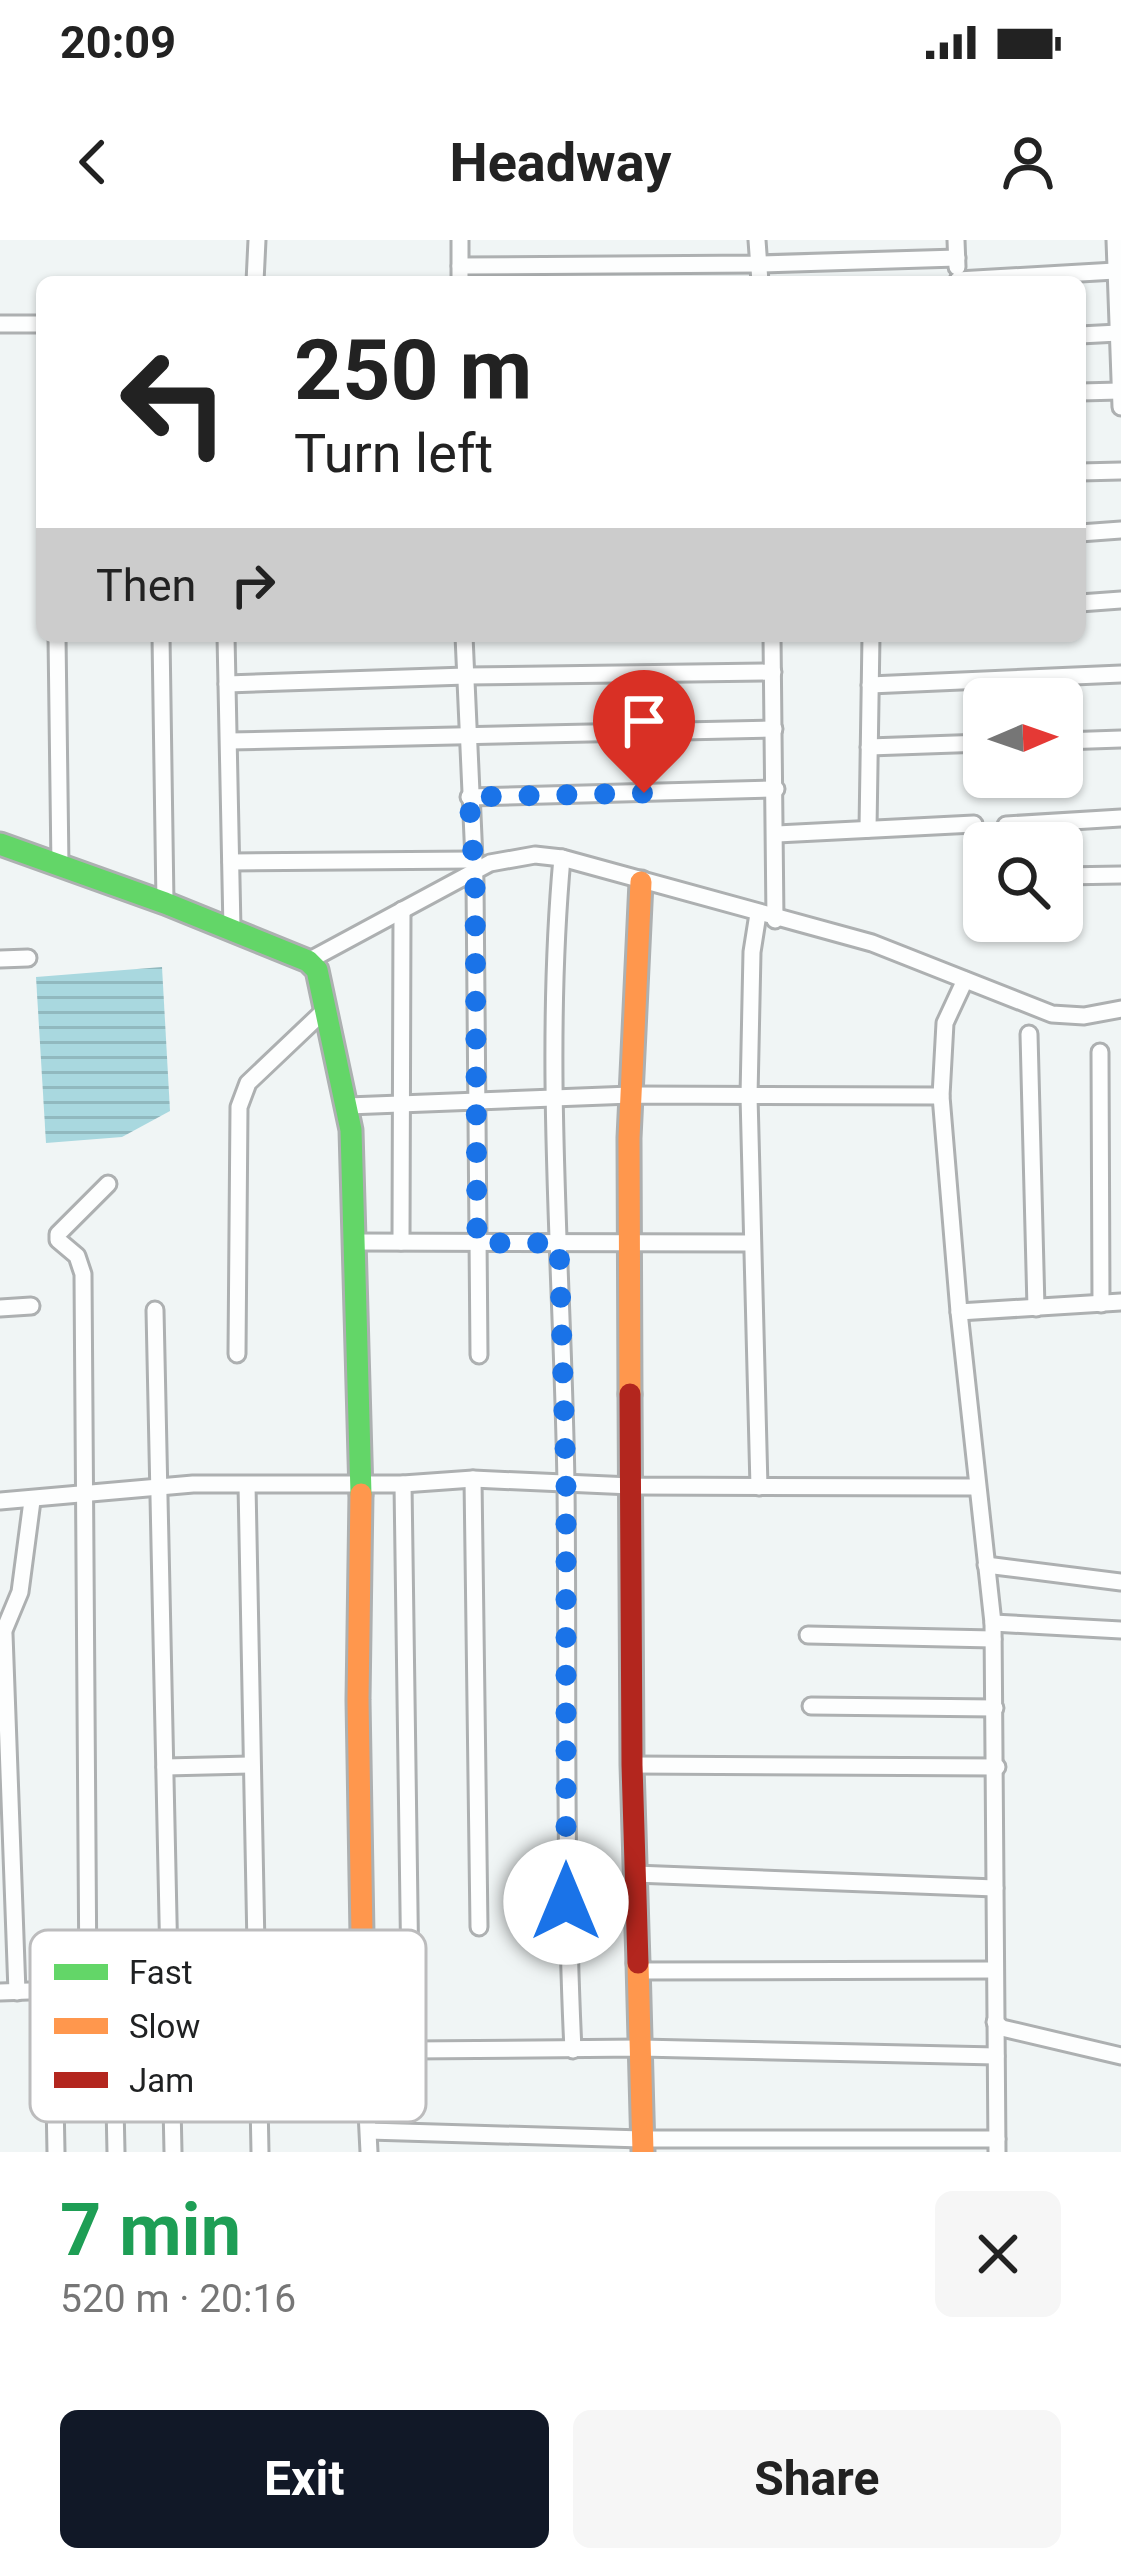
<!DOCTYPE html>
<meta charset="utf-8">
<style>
body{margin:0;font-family:Roboto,sans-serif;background:#f6f6f6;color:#222;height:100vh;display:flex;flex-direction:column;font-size:45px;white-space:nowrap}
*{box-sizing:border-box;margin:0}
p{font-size:39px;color:#767676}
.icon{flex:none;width:66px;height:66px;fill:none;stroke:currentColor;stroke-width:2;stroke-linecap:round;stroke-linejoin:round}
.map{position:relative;height:1912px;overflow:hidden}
.sheet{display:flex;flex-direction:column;background:#fff;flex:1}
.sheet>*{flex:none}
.guide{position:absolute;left:36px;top:36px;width:1050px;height:366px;border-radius:18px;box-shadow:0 3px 9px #0004;background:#fff;color:#222;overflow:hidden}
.needle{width:78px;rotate:88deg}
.fabs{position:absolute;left:963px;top:438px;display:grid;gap:24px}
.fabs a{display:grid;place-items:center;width:120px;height:120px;border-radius:18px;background:#fff;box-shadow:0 3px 9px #0004;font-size:60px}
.pin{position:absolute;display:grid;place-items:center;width:102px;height:102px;color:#fff;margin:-123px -51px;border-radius:50% 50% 50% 0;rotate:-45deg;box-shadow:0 0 12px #0007}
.pin .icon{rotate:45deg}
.me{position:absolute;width:132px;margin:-66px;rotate:0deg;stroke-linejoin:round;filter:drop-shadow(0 0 9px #0008)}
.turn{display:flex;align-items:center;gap:42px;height:252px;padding:0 60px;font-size:54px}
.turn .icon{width:156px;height:156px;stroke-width:2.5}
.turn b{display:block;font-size:84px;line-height:102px}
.then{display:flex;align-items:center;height:114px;padding:0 60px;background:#0003;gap:24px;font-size:45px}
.round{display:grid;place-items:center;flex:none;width:126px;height:126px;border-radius:18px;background:#f6f6f6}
.summary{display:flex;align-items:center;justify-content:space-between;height:204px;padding:0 60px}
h1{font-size:72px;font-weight:700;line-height:90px;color:#1e9e55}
.action{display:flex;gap:24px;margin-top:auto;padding:24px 60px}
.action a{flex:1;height:138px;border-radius:18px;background:#111827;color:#fff;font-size:48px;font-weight:700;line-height:138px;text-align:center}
.action a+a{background:#f6f6f6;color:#222}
.status{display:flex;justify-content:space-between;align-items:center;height:84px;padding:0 60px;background:#fff;direction:ltr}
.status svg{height:33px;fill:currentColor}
header{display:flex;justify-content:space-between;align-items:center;height:156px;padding:0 60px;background:#fff;font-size:54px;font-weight:700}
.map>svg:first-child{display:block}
.water{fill:url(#water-rules)}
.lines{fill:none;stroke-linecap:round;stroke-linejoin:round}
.street-casing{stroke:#adb0b1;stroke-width:21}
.fast-casing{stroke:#adb0b1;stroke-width:27}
.slow-casing{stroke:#adb0b1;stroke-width:27}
.jam-casing{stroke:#adb0b1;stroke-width:27}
.street{stroke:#fdfefe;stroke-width:15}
.fast{stroke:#63d668;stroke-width:21}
.slow{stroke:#ff974d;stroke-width:21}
.jam{stroke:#b3261e;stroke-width:21}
.route{stroke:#1a73e8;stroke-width:21;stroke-dasharray:0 37.8}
.key{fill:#fff;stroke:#bcbcbd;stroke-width:3}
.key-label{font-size:33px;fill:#1f2122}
</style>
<div class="status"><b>20:09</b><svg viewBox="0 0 49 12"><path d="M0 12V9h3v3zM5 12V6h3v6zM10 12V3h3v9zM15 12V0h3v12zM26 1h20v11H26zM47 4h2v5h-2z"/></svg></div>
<header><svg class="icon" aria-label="back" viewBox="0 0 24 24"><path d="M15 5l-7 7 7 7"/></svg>Headway<svg class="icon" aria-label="person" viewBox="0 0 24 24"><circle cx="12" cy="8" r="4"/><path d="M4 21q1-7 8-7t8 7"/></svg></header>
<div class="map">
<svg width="1121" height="1912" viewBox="0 0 1121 1912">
<defs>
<pattern id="water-rules" width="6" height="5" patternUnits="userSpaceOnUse" patternTransform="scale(3)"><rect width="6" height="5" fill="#a9d8df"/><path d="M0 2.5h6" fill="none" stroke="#91b9bf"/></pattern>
</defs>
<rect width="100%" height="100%" fill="#f0f5f5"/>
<polygon class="water" points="162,727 170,871 122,897 46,903 36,737"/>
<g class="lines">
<defs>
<g id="street">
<polyline points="757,0 760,42"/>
<polyline points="956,0 957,27"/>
<polyline points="1115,0 1121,167"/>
<polyline points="460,26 758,24 957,18"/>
<polyline points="958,40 1115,31"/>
<polyline points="255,42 257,0"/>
<polyline points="460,42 460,0"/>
<polyline points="0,84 42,84"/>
<polyline points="1080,95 1118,93"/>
<polyline points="1080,152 1120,151"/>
<polyline points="1080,232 1121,231"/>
<polyline points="1080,293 1121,290"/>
<polyline points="1080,363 1121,360"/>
<polyline points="57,396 60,627"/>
<polyline points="161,396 165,663"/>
<polyline points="226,396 232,689"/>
<polyline points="464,396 475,642 479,1115"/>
<polyline points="772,396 775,680"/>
<polyline points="227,444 466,436 773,432"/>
<polyline points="870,445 1121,434"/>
<polyline points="229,501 774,489"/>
<polyline points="1062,501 1121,499"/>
<polyline points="869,507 984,503"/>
<polyline points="469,557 776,549"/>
<polyline points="1006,585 1121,578"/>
<polyline points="868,589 871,396"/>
<polyline points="777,594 974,584"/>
<path d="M562,618C543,827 563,1037 566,1246C568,1434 564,1622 573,1810"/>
<polyline points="231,622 472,620"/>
<polyline points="1062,636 1121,635"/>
<polyline points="758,674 752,712 749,856 759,1247"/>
<polyline points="0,719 28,718"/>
<polyline points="308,721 490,623 535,615 562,618 872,703 1052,774 1084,776 1121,769"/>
<polyline points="965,740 945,783 941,856 959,1072 993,1383 997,1912"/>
<polyline points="1029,794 1036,1068"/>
<polyline points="1100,812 1101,1064"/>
<polyline points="348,866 631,855 941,856"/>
<polyline points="108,944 58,994 58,1000 77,1016 83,1034 88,1749 97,1838 115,1865 116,1912"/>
<polyline points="355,1002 751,1003"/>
<polyline points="401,1002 402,670"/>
<polyline points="0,1068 31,1066"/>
<polyline points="155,1070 173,1912"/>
<polyline points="959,1072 1121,1062"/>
<polyline points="237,1114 239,867 248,843 327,768"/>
<polyline points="473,1239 479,1687"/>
<polyline points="403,1244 411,1810 640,1808 996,1816"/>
<polyline points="247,1245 260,1912"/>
<polyline points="0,1261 193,1244 403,1244 473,1239 631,1246 976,1247"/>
<polyline points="986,1325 1121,1342"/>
<polyline points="993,1383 1121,1390"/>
<polyline points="4,1394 17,1752"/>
<polyline points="808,1395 993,1399"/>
<polyline points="0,1400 20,1352 32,1261"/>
<polyline points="811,1466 995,1468"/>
<polyline points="632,1525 997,1527"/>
<polyline points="165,1527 250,1525"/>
<polyline points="635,1634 995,1648"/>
<polyline points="638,1731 994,1730"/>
<polyline points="171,1742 364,1738"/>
<polyline points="0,1752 88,1749"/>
<polyline points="995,1782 1002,1788 1121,1816"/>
<polyline points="369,1891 642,1899 997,1899"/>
<polyline points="56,1912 55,1859 59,1848 172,1845"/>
<polyline points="369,1912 364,1812 411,1810"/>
</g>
<polyline id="fast" points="0,604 165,663 308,721 317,730 351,890 361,1254"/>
<g id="slow">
<polyline points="630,1154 629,898 641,642"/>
<polyline points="361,1254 358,1460 364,1812"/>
<polyline points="638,1723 643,1912"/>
</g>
<polyline id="jam" points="630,1154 632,1525 638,1723"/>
</defs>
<use href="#street" class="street-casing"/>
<use href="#fast" class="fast-casing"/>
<use href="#slow" class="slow-casing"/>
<use href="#jam" class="jam-casing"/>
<use href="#street" class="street"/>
<use href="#fast" class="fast"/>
<use href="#slow" class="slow"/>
<use href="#jam" class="jam"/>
</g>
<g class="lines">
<polyline class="route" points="566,1662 566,1241 559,1003 477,1003 475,642 469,557 644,553"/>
</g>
<rect x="30" y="1690" width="396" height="192" rx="18" class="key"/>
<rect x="54" y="1724" width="54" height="16" fill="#63d668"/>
<rect x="54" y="1778" width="54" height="16" fill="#ff974d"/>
<rect x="54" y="1832" width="54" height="16" fill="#b3261e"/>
<g class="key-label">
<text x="129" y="1744">Fast</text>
<text x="129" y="1798">Slow</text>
<text x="129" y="1852">Jam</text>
</g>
</svg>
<div class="fabs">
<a><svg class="needle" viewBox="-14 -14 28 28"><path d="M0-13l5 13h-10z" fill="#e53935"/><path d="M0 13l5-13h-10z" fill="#767676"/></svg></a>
<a><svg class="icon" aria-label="search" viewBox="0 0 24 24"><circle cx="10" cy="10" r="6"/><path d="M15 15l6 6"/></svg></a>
</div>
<div class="pin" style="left:644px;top:553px;background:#d93025"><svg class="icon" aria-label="arrive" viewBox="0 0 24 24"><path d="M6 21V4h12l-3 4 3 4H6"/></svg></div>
<svg class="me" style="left:566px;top:1662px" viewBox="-20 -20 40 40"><circle r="19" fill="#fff"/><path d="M0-13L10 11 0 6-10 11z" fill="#1a73e8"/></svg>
<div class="guide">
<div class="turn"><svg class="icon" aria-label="left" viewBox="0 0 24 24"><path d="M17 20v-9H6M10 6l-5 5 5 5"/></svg><div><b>250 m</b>Turn left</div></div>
<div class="then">Then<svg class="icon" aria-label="right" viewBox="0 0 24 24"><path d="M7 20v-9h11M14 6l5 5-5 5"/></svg></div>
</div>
</div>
<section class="sheet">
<div class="summary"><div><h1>7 min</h1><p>520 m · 20:16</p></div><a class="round"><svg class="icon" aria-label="close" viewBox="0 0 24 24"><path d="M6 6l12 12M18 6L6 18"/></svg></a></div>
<div class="action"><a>Exit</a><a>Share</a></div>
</section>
